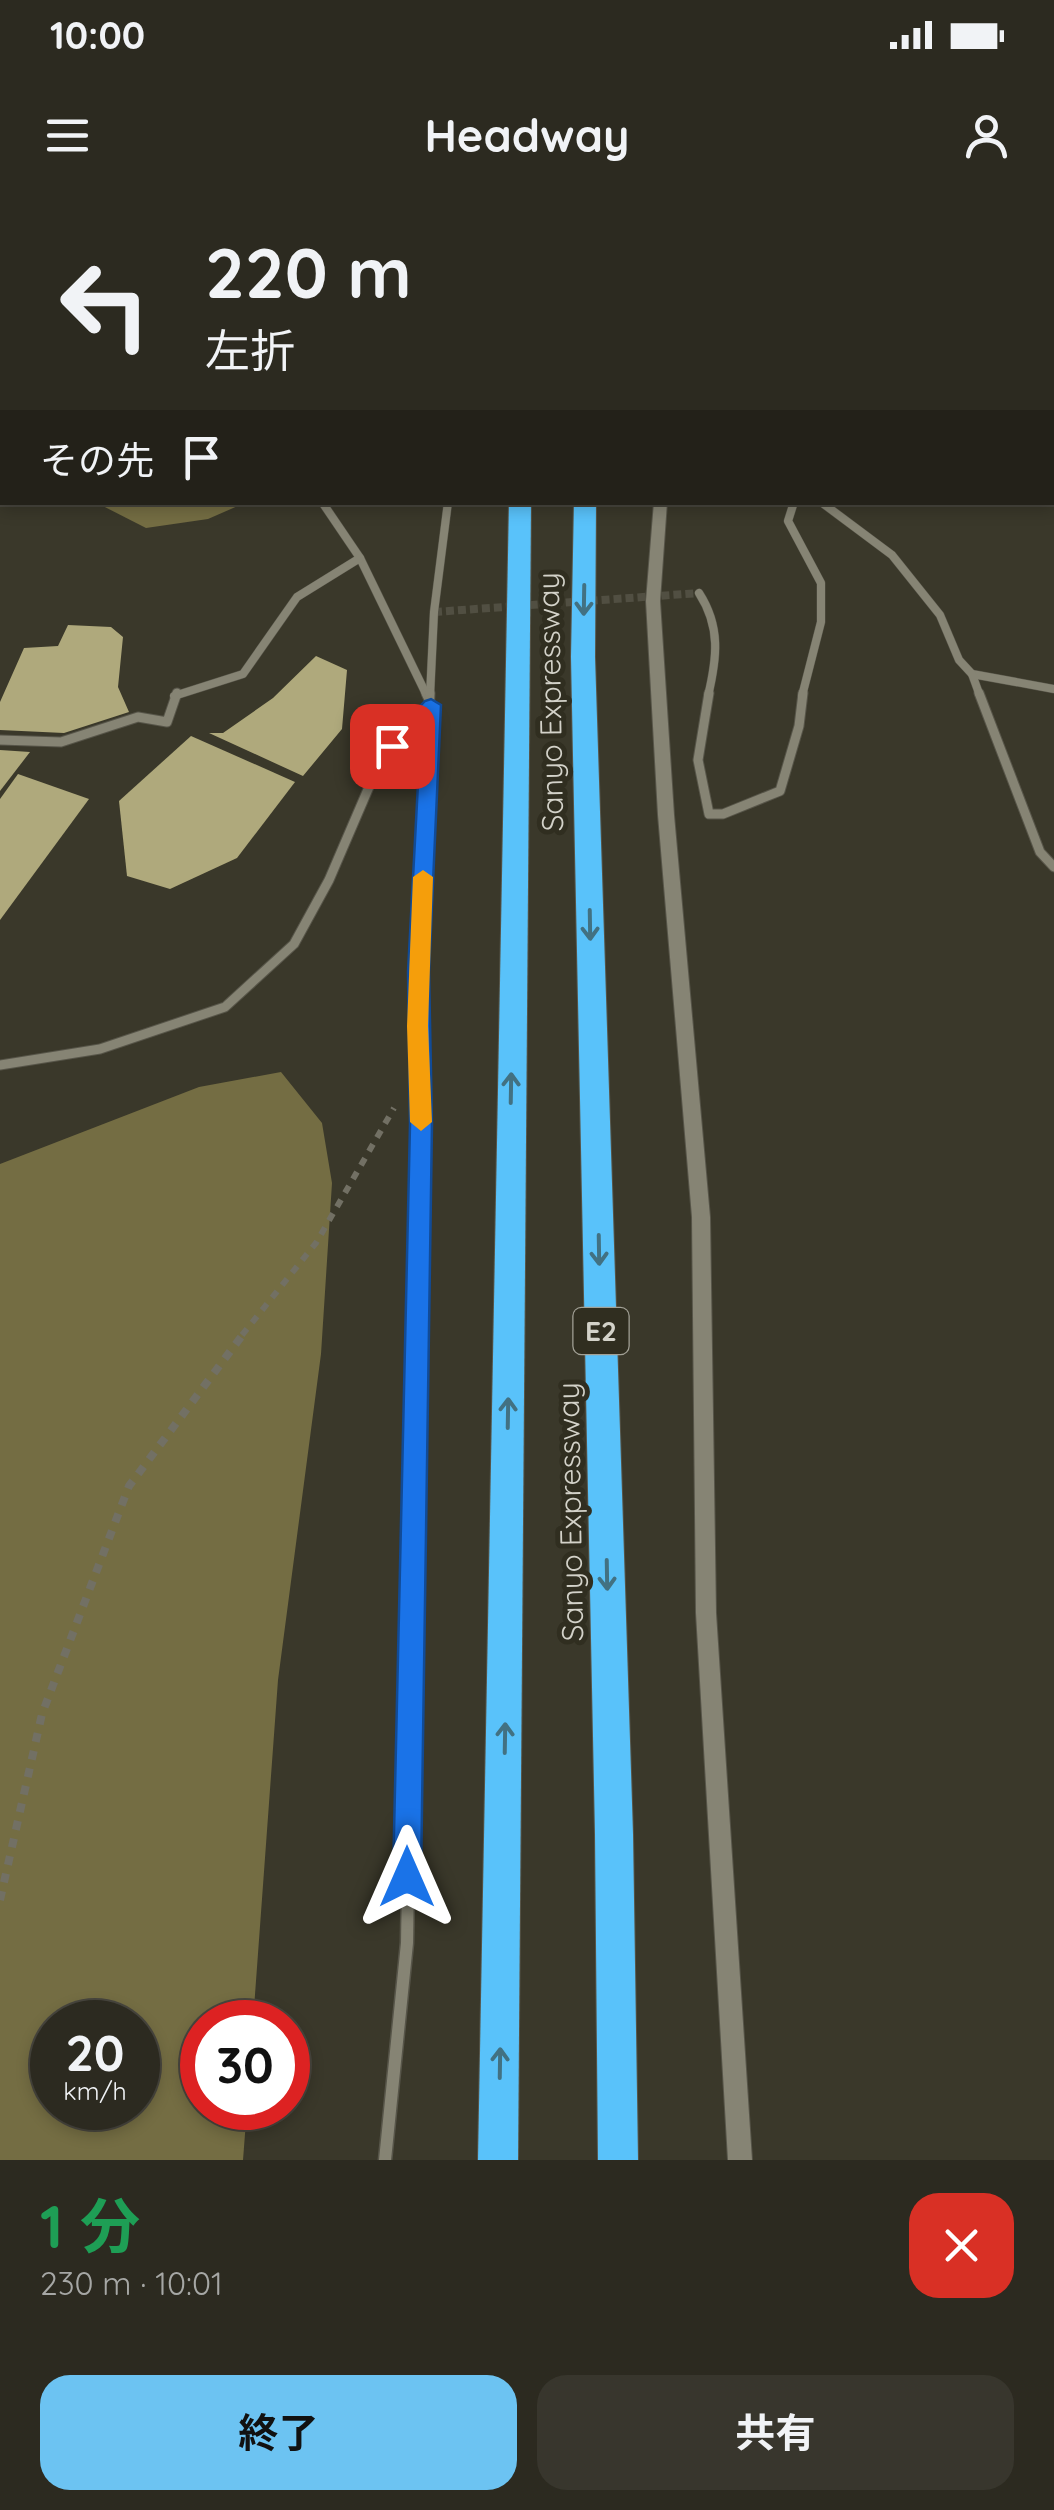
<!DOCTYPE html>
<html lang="ja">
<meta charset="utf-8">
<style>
body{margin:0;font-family:Quicksand,"Noto Sans JP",sans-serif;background:#38362d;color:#f1f3f6;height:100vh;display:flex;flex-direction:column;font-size:38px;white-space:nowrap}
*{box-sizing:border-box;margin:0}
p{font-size:32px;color:#a6a7a5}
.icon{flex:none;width:55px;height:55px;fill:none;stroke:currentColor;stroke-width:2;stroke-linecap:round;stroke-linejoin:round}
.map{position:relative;height:1960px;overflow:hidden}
.details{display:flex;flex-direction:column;background:#2c2a20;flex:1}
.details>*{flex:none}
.banner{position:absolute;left:0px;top:0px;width:1055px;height:305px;box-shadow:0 5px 15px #0003,0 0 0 2px #48463e;background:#2c2a20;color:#f1f3f6;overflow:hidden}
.speed{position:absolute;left:30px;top:1800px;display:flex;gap:20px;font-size:50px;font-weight:700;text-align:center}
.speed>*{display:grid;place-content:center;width:130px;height:130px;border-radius:50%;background:#2c2a20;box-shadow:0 5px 15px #0003,0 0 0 2px #48463e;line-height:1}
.speed small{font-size:25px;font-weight:400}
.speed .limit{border:15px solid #d22;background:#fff;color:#111}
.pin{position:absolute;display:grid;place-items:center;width:85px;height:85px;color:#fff;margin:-42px;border-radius:20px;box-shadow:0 5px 15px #0006}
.me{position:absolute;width:110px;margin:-55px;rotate:0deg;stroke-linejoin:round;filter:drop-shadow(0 0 8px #0008)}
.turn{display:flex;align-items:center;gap:35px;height:210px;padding:0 40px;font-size:45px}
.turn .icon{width:130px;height:130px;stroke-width:2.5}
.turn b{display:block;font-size:70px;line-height:85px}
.then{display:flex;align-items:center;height:95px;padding:0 40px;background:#0003;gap:20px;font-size:38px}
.round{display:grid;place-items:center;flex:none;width:105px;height:105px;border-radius:30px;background:#38362d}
.headline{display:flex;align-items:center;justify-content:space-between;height:170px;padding:0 40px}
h1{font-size:60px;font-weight:700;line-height:75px;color:#1e9e55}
.primary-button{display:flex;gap:20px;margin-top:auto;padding:20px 40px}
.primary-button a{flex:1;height:115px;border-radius:30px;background:#6cc3f2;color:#111;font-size:40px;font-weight:700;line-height:115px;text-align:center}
.primary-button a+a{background:#38362d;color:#f1f3f6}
.status{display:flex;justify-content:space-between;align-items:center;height:70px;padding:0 50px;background:#2c2a20;direction:ltr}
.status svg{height:28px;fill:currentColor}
header{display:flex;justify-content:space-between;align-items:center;height:130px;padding:0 40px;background:#2c2a20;font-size:45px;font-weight:700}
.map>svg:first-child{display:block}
.forest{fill:#746d43;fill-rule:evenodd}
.building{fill:#afa97c}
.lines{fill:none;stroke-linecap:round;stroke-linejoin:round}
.minor-tunnel{stroke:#514f42;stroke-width:8;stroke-dasharray:8 4;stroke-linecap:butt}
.minor-far2-casing{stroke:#575549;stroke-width:9}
.minor-far1-casing{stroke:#575549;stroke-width:11}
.minor-casing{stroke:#575549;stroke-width:15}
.tertiary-casing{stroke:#575549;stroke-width:2}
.motorway-casing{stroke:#575549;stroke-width:2}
.path-far1{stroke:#727064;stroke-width:6;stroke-dasharray:8 8;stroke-linecap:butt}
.path{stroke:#727064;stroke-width:8;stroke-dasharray:9 9;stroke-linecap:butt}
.minor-far2{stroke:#868474;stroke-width:8}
.minor-far1{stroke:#868474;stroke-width:9}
.minor{stroke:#868474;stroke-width:12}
.tertiary{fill:#868474;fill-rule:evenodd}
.motorway{fill:#59c2fa;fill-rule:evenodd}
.oneway{stroke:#427182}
.route{fill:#1a73e8;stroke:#114b97;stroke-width:2.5}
.slow{fill:#f59e0b}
.labels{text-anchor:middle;stroke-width:10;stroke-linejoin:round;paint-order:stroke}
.shield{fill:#302e20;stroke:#a2a196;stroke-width:2.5}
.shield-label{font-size:28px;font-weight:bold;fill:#d3d2c9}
.street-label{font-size:30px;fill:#d3d2c9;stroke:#302e20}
</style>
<div class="status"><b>10:00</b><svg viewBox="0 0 49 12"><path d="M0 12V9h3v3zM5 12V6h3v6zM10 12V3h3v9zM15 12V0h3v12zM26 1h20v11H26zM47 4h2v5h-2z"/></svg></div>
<header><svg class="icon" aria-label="menu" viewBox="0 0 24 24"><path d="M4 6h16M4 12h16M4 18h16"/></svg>Headway<svg class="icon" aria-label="person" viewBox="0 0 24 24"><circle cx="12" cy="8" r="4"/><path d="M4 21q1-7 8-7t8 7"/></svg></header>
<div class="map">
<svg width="1054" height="1960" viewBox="0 0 1054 1960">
<rect width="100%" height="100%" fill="#3a382a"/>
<g class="forest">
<polygon points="239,303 240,305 208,319 146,328 97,303"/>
<path d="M281,872L322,923L332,983L321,1154L278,1480L253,1822H202V1908H247L243,1960H0V964L199,887ZM138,1822V1908H52V1822Z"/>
</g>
<g class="building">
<polygon points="68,425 111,427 123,437 118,487 129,512 64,533 0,530 0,502 24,448 58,446"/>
<polygon points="316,456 347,470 342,529 303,576 209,533 223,533 273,498"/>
<polygon points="191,536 295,582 237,658 170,689 127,676 119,601"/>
<polygon points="0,550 30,552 0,591"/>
<polygon points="18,574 89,599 0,720 0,599"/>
</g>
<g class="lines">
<polyline class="minor-tunnel" points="434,412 699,393"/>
<defs>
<g id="minor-far2">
<polyline points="992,0 997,2"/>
<polyline points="322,302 360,358 427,496"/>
<polyline points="794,302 788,321 821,383 821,422 802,496"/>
<polyline points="821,302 892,355 940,415 959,460 972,474 1054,489"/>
<path d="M699,393C721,427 717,458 708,496"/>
<polyline points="972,474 980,496"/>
<polyline points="174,496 243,474 297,397 360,358"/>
<polyline points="430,496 434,412 448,302"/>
</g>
<g id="minor-far1">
<polyline points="426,493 431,504"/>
<polyline points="709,493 698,560 709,614 723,614 780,591 799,526 803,493"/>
<polyline points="979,493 1040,652 1054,667"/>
<polyline points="0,540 61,542 138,517 167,522 177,493"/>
<polyline points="0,865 100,849 225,807 294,744 329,680 375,573 391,546 431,506"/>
<polyline points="417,1135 421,924 418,772 430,493"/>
</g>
<polyline id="minor" points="385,1960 407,1743 417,1133"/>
<g id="tertiary">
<polygon points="690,0 702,0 702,2 691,2"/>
<polygon points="654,302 667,302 660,401 674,615 710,1017 716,1413 752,1960 728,1960 696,1413 692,1017 658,615 646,401"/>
</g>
<g id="motorway">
<polygon points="554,0 574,0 574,2 555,2"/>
<polygon points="607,0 627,0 627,2 608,2"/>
<polygon points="509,302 531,302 518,1960 478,1960"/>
<polygon points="574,302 596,302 595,457 633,1634 638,1960 598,1960 595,1634 571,457"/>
</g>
</defs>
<use href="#minor-far2" class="minor-far2-casing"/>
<use href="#minor-far1" class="minor-far1-casing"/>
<use href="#minor" class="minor-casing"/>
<use href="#tertiary" class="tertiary-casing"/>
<use href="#motorway" class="motorway-casing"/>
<polyline class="path-far1" points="242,1135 316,1043 394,908"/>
<polyline class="path" points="0,1700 42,1514 129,1286 244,1133"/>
<use href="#minor-far2" class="minor-far2"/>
<use href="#minor-far1" class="minor-far1"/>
<use href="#minor" class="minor"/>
<use href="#tertiary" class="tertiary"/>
<use href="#motorway" class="motorway"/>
</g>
<defs><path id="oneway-shaft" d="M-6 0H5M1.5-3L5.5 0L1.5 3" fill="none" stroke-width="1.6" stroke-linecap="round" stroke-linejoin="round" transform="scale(2.5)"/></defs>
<g class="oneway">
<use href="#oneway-shaft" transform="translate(584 400) rotate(91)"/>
<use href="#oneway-shaft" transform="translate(590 725) rotate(89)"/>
<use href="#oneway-shaft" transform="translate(511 888) rotate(-89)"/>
<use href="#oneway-shaft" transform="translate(599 1050) rotate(89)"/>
<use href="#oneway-shaft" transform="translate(508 1213) rotate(-89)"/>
<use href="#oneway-shaft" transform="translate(607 1375) rotate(89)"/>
<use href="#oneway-shaft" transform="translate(505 1538) rotate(-89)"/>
<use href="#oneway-shaft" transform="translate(500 1863) rotate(-89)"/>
</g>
<polygon class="route" points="431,499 441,505 429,772 432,924 421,1677 417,1687 407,1692 397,1687 393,1677 410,924 408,772 421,527 392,552 382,546 425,501"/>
<polygon class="slow" points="423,670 433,677 428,826 432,922 421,931 410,922 407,826 413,677"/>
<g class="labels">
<rect class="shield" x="573.5" y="1108" width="55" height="46" rx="8"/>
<g class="shield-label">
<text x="601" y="1141">E2</text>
</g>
<g class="street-label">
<text transform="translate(551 502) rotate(-91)" y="10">Sanyo Expressway</text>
<text transform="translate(571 1312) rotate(-91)" y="10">Sanyo Expressway</text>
</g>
</g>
</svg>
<div class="speed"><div>20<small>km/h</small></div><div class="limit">30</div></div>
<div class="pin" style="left:392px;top:546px;background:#d93025"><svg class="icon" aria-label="arrive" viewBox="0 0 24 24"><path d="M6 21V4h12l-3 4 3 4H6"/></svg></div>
<svg class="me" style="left:407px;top:1677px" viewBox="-20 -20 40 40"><path d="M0-17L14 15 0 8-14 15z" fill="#1a73e8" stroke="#fff" stroke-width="4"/></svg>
<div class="banner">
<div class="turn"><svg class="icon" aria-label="left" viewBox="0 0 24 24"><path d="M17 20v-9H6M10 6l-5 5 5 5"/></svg><div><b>220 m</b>左折</div></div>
<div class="then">その先<svg class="icon" aria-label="arrive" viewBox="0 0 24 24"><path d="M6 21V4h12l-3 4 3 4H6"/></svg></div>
</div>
</div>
<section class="details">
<div class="headline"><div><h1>1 分</h1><p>230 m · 10:01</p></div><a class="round" style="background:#d93025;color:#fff"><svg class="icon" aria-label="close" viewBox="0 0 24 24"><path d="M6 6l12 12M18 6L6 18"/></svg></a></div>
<div class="primary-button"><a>終了</a><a>共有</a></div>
</section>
